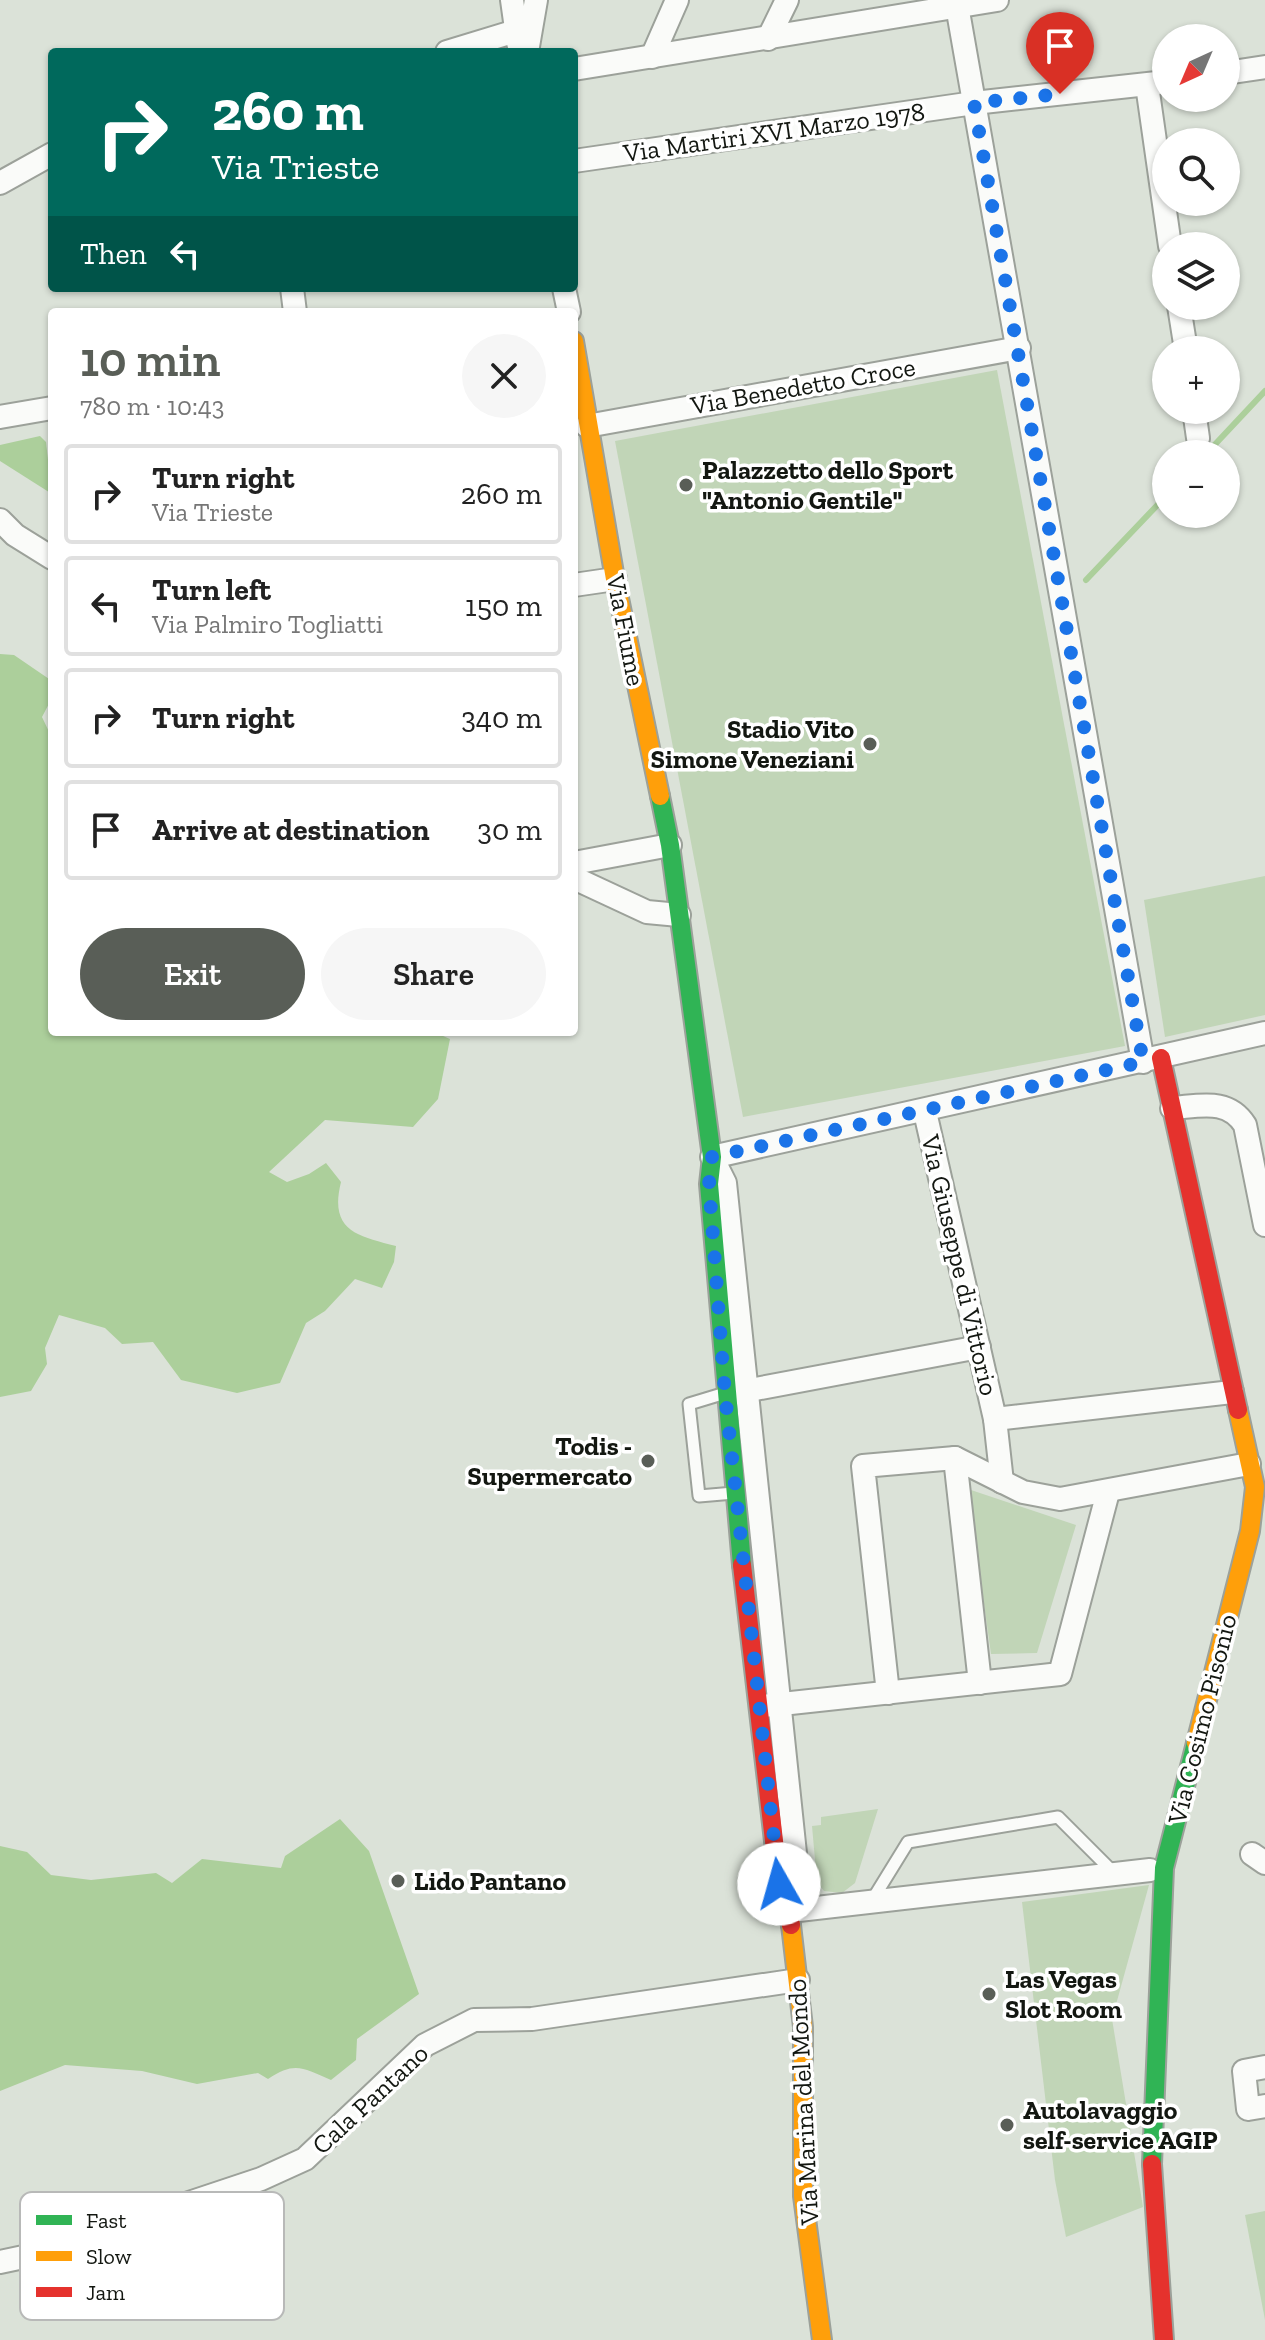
<!DOCTYPE html>
<meta charset="utf-8">
<style>
body{margin:0;font-family:"Zilla Slab",serif;background:#f6f6f6;color:#222;height:100vh;display:flex;flex-direction:column;font-size:30px;white-space:nowrap}
*{box-sizing:border-box;margin:0}
p{font-size:26px;color:#767676}
.icon{flex:none;width:44px;height:44px;fill:none;stroke:currentColor;stroke-width:2;stroke-linecap:round;stroke-linejoin:round}
.map{position:relative;flex:1;overflow:hidden}
.drawer{position:absolute;left:48px;top:308px;width:530px;height:728px;display:flex;flex-direction:column;background:#fff;border-radius:8px;box-shadow:0 2px 6px #0004}
.drawer>*{flex:none}
.top-card{position:absolute;left:48px;top:48px;width:530px;height:244px;border-radius:8px;box-shadow:0 2px 6px #0004;background:#00695c;color:#fff;overflow:hidden}
.needle{width:52px;rotate:224deg}
.tools{position:absolute;left:1152px;top:24px;display:grid;gap:16px}
.tools a{display:grid;place-items:center;width:88px;height:88px;border-radius:50%;background:#fff;box-shadow:0 2px 6px #0004;font-size:40px}
.pin{position:absolute;display:grid;place-items:center;width:68px;height:68px;color:#fff;margin:-82px -34px;border-radius:50% 50% 50% 0;rotate:-45deg;box-shadow:0 0 8px #0007}
.pin .icon{rotate:45deg}
.me{position:absolute;width:88px;margin:-44px;rotate:353deg;stroke-linejoin:round;filter:drop-shadow(0 0 6px #0008)}
.turn{display:flex;align-items:center;gap:28px;height:168px;padding:0 32px;font-size:36px}
.turn .icon{width:104px;height:104px;stroke-width:2.5}
.turn b{display:block;font-size:56px;line-height:68px}
.then{display:flex;align-items:center;height:76px;padding:0 32px;background:#0003;gap:16px;font-size:30px}
.round{display:grid;place-items:center;flex:none;width:84px;height:84px;border-radius:42px;background:#f6f6f6}
.overview{display:flex;align-items:center;justify-content:space-between;height:136px;padding:0 32px}
h1{font-size:48px;font-weight:600;line-height:60px;color:#595e57}
.action{display:flex;gap:16px;margin-top:auto;padding:16px 32px}
.action a{flex:1;height:92px;border-radius:48px;background:#595e57;color:#fff;font-size:32px;font-weight:600;line-height:92px;text-align:center}
.action a+a{background:#f6f6f6;color:#222}
ul{padding:0;list-style:none}
li{display:flex;align-items:center;gap:24px;height:100px;margin:0 16px 12px;padding:0 16px;border:4px solid #e0e0e0;border-radius:8px}
li div{flex:1}
li b{display:block;font-size:30px}
li em{font-style:normal}
.map>svg:first-child{display:block}
.green{fill:#c1d5b7}
.water{fill:#accf9b}
.lines{fill:none;stroke-linecap:round;stroke-linejoin:round}
.stream{stroke:#accf9b;stroke-width:6}
.lane-casing{stroke:#9ca19a;stroke-width:15}
.street-casing{stroke:#9ca19a;stroke-width:26}
.fast-casing{stroke:#9ca19a;stroke-width:22}
.slow-casing{stroke:#9ca19a;stroke-width:22}
.jam-casing{stroke:#9ca19a;stroke-width:22}
.lane{stroke:#fafbf9;stroke-width:11}
.street{stroke:#fafbf9;stroke-width:22}
.fast{stroke:#30b455;stroke-width:18}
.slow{stroke:#ff9f0a;stroke-width:18}
.jam{stroke:#e5322d;stroke-width:18}
.route{stroke:#1a73e8;stroke-width:14;stroke-dasharray:0 25.2}
.poi-dot{fill:#595e57;stroke:#fff;stroke-width:3}
.labels{text-anchor:middle;stroke-width:7;stroke-linejoin:round;paint-order:stroke}
.street-label{font-size:26px;fill:#131711;stroke:#fff}
.poi-label{font-size:26px;font-weight:bold;fill:#131711;stroke:#fff;text-anchor:start}
.key{fill:#fff;stroke:#b8b9b8;stroke-width:2}
.key-label{font-size:22px;fill:#131711}
</style>
<div class="map">
<svg width="1265" height="2340" viewBox="0 0 1265 2340">
<rect width="100%" height="100%" fill="#dbe2d8"/>
<g class="green">
<polygon points="997,370 1125,1046 743,1117 615,441"/>
<polygon points="1265,876 1265,1015 1165,1037 1144,900"/>
<polygon points="968,1489 1076,1525 1037,1653 991,1654"/>
<polygon points="878,1809 855,1883 842,1893 824,1891 817,1882 812,1826 821,1825 821,1817"/>
<polygon points="1149,1885 1112,2019 1143,2207 1066,2237 1055,2180 1022,1902"/>
<polygon points="1265,2211 1265,2320 1245,2215"/>
</g>
<g class="water">
<polygon points="40,436 46,442 52,494 0,461 0,445"/>
<path d="M0,654L14,655L52,681V698L42,717L52,738V1032H434L450,1039L438,1099L413,1127L325,1120L269,1172L287,1182L309,1174L326,1163L341,1182C329,1230 356,1236 396,1246L394,1262L382,1288L355,1279L325,1311L306,1323L280,1383L237,1393L181,1380L153,1342L122,1344L105,1328L59,1315L45,1348L47,1364L31,1391L0,1397Z"/>
<path d="M340,1819L369,1851L419,1994L357,2039L356,2060L331,2080C303,2068 295,2061 268,2079L258,2073L197,2084L142,2071L65,2065L0,2091V1846L27,1852L51,1875L91,1880L156,1873L172,1883L202,1859L281,1868L285,1856Z"/>
</g>
<g class="lines">
<g class="stream">
<polyline points="1206,454 1265,391"/>
<polyline points="1086,580 1166,496"/>
</g>
<defs>
<g id="lane">
<polyline points="722,1394 689,1404 699,1496 734,1493"/>
<polyline points="871,1902 908,1842 1058,1817 1115,1874"/>
</g>
<g id="street">
<polyline points="512,0 518,43"/>
<polyline points="956,0 1143,1062"/>
<polyline points="768,39 787,0"/>
<polyline points="447,52 516,31"/>
<polyline points="527,52 536,0"/>
<polyline points="652,57 677,0"/>
<polyline points="574,69 997,0"/>
<polyline points="1226,73 1265,67"/>
<polyline points="1147,85 1170,246"/>
<polyline points="574,161 974,103 1166,82"/>
<polyline points="0,183 52,154"/>
<polyline points="292,288 295,312"/>
<polyline points="564,288 569,312"/>
<polyline points="1179,306 1186,350"/>
<polyline points="1194,410 1198,438"/>
<polyline points="0,417 52,408"/>
<polyline points="587,426 1019,348"/>
<polyline points="0,520 15,535 52,558"/>
<polyline points="574,585 615,579"/>
<polyline points="574,863 670,845"/>
<polyline points="574,878 647,912 679,915"/>
<path d="M1172,1108C1201,1106 1228,1098 1245,1125L1265,1225"/>
<polyline points="925,1112 995,1419 1002,1482"/>
<polyline points="734,1393 979,1347"/>
<polyline points="995,1419 1232,1392"/>
<polyline points="955,1458 980,1683"/>
<polyline points="888,1693 863,1466 955,1458 1023,1492 1060,1499 1249,1464"/>
<polyline points="763,1706 1060,1674 1108,1492"/>
<polyline points="1252,1854 1265,1863"/>
<polyline points="1150,1870 790,1911 798,1882 725,1183 712,1157 1265,1033"/>
<polyline points="1265,2067 1244,2071 1248,2109 1265,2106"/>
<polyline points="0,2262 33,2255 261,2179 305,2159 425,2045 474,2020 532,2019 798,1980"/>
</g>
<g id="fast">
<polyline points="660,796 670,845 712,1157 709,1184 742,1565"/>
<polyline points="1152,2164 1164,1868 1196,1743"/>
</g>
<g id="slow">
<polyline points="574,341 615,579 660,796"/>
<polyline points="1196,1743 1250,1531 1255,1487 1238,1410"/>
<polyline points="791,1925 803,2027 803,2196 822,2340"/>
</g>
<g id="jam">
<polyline points="1161,1058 1238,1410"/>
<polyline points="742,1565 779,1884 791,1925"/>
<polyline points="1152,2164 1164,2340"/>
</g>
</defs>
<use href="#lane" class="lane-casing"/>
<use href="#street" class="street-casing"/>
<use href="#fast" class="fast-casing"/>
<use href="#slow" class="slow-casing"/>
<use href="#jam" class="jam-casing"/>
<use href="#lane" class="lane"/>
<use href="#street" class="street"/>
<use href="#fast" class="fast"/>
<use href="#slow" class="slow"/>
<use href="#jam" class="jam"/>
</g>
<g class="lines">
<polyline class="route" points="779,1884 725,1394 709,1184 712,1157 1143,1062 974,103 1060,94"/>
</g>
<g class="poi-dot">
<circle cx="686" cy="485" r="8"/>
<circle cx="870" cy="744" r="8"/>
<circle cx="648" cy="1461" r="8"/>
<circle cx="398" cy="1881" r="8"/>
<circle cx="989" cy="1994" r="8"/>
<circle cx="1007" cy="2125" r="8"/>
</g>
<g class="labels">
<g class="street-label">
<text transform="translate(774 132) rotate(-8)" y="9">Via Martiri XVI Marzo 1978</text>
<text transform="translate(803 386) rotate(-10)" y="9">Via Benedetto Croce</text>
<text transform="translate(626 630) rotate(79)" y="9">Via Fiume</text>
<text transform="translate(960 1265) rotate(77)" y="9">Via Giuseppe di Vittorio</text>
<text transform="translate(1202 1719) rotate(-76)" y="9">Via Cosimo Pisonio</text>
<text transform="translate(370 2099) rotate(-43)" y="9">Cala Pantano</text>
<text transform="translate(803 2102) rotate(-93)" y="9">Via Marina del Mondo</text>
</g>
<g class="poi-label">
<text x="702" y="479">Palazzetto dello Sport<tspan x="702" dy="30">"Antonio Gentile"</tspan></text>
<text x="854" y="738" text-anchor="end">Stadio Vito<tspan x="854" dy="30">Simone Veneziani</tspan></text>
<text x="632" y="1455" text-anchor="end">Todis -<tspan x="632" dy="30">Supermercato</tspan></text>
<text x="414" y="1890">Lido Pantano</text>
<text x="1005" y="1988">Las Vegas<tspan x="1005" dy="30">Slot Room</tspan></text>
<text x="1023" y="2119">Autolavaggio<tspan x="1023" dy="30">self-service AGIP</tspan></text>
</g>
</g>
<rect x="20" y="2192" width="264" height="128" rx="12" class="key"/>
<rect x="36" y="2215" width="36" height="10" fill="#30b455"/>
<rect x="36" y="2251" width="36" height="10" fill="#ff9f0a"/>
<rect x="36" y="2287" width="36" height="10" fill="#e5322d"/>
<g class="key-label">
<text x="86" y="2228">Fast</text>
<text x="86" y="2264">Slow</text>
<text x="86" y="2300">Jam</text>
</g>
</svg>
<div class="tools">
<a><svg class="needle" viewBox="-14 -14 28 28"><path d="M0-13l5 13h-10z" fill="#e53935"/><path d="M0 13l5-13h-10z" fill="#767676"/></svg></a>
<a><svg class="icon" aria-label="search" viewBox="0 0 24 24"><circle cx="10" cy="10" r="6"/><path d="M15 15l6 6"/></svg></a>
<a><svg class="icon" aria-label="layers" viewBox="0 0 24 24"><path d="M12 4l9 5-9 5-9-5zM3 14l9 5 9-5"/></svg></a>
<a>+</a>
<a>−</a>
</div>
<div class="pin" style="left:1060px;top:94px;background:#d93025"><svg class="icon" aria-label="arrive" viewBox="0 0 24 24"><path d="M6 21V4h12l-3 4 3 4H6"/></svg></div>
<svg class="me" style="left:779px;top:1884px" viewBox="-20 -20 40 40"><circle r="19" fill="#fff"/><path d="M0-13L10 11 0 6-10 11z" fill="#1a73e8"/></svg>
<div class="top-card">
<div class="turn"><svg class="icon" aria-label="right" viewBox="0 0 24 24"><path d="M7 20v-9h11M14 6l5 5-5 5"/></svg><div><b>260 m</b>Via Trieste</div></div>
<div class="then">Then<svg class="icon" aria-label="left" viewBox="0 0 24 24"><path d="M17 20v-9H6M10 6l-5 5 5 5"/></svg></div>
</div>
<section class="drawer">
<div class="overview"><div><h1>10 min</h1><p>780 m · 10:43</p></div><a class="round"><svg class="icon" aria-label="close" viewBox="0 0 24 24"><path d="M6 6l12 12M18 6L6 18"/></svg></a></div>
<ul>
<li><svg class="icon" aria-label="right" viewBox="0 0 24 24"><path d="M7 20v-9h11M14 6l5 5-5 5"/></svg><div><b>Turn right</b><p>Via Trieste</p></div><em>260 m</em></li>
<li><svg class="icon" aria-label="left" viewBox="0 0 24 24"><path d="M17 20v-9H6M10 6l-5 5 5 5"/></svg><div><b>Turn left</b><p>Via Palmiro Togliatti</p></div><em>150 m</em></li>
<li><svg class="icon" aria-label="right" viewBox="0 0 24 24"><path d="M7 20v-9h11M14 6l5 5-5 5"/></svg><div><b>Turn right</b></div><em>340 m</em></li>
<li><svg class="icon" aria-label="arrive" viewBox="0 0 24 24"><path d="M6 21V4h12l-3 4 3 4H6"/></svg><div><b>Arrive at destination</b></div><em>30 m</em></li>
</ul>
<div class="action"><a>Exit</a><a>Share</a></div>
</section>
</div>
